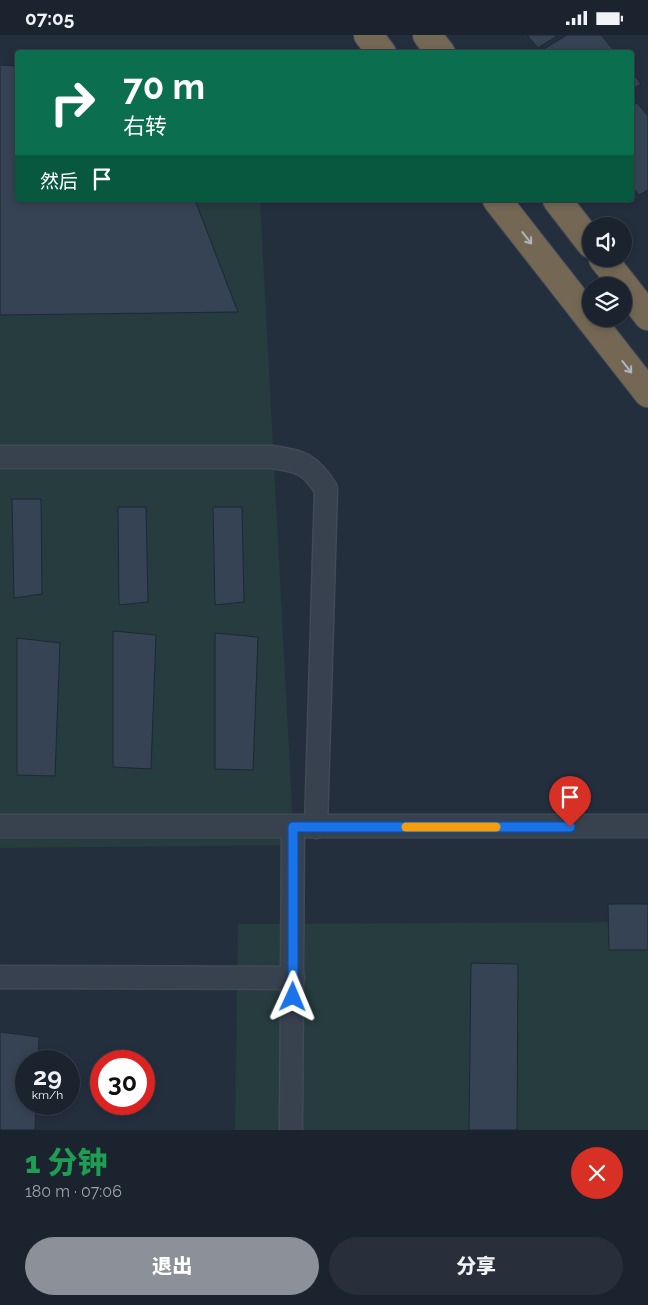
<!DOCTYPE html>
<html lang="zh">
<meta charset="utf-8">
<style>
body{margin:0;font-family:Raleway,"Noto Sans SC",sans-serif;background:#282f3a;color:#f1f3f6;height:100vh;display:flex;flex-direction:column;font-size:19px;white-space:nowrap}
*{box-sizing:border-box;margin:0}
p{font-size:16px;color:#a0a4aa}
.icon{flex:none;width:28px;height:28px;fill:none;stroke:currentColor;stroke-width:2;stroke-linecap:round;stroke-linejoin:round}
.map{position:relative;height:1095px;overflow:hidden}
.side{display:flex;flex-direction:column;background:#1b232e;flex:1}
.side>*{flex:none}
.guide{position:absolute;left:15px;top:15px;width:619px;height:152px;border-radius:5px;box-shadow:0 2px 8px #0003,0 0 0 1px #39404a;background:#0b6e4f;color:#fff;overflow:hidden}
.buttons{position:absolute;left:582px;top:182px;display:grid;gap:10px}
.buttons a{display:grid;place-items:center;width:50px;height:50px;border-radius:50%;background:#1b232e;box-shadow:0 2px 8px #0003,0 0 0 1px #39404a;font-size:25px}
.speed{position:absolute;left:15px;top:1015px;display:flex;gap:10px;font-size:25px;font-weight:700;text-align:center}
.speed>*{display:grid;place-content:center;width:65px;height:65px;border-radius:50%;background:#1b232e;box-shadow:0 2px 8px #0003,0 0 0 1px #39404a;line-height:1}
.speed small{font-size:12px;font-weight:400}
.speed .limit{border:8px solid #d22;background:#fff;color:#111}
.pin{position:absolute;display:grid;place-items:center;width:42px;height:42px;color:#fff;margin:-51px -21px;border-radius:50% 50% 50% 0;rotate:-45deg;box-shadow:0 0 5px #0007}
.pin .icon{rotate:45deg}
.me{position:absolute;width:55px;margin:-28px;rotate:1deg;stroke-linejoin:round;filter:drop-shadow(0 0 4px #0008)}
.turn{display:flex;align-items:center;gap:18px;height:105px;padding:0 25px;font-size:22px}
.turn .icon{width:65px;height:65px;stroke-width:2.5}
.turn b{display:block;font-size:35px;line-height:42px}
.then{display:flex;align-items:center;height:48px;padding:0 25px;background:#0003;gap:10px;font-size:19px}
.round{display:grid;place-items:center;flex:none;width:52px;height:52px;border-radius:26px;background:#282f3a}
.overview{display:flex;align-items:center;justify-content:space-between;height:85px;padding:0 25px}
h1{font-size:30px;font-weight:800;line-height:38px;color:#1e9e55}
.action{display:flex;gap:10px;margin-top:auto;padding:10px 25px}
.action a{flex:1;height:58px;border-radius:30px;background:#8c9099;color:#fff;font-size:20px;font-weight:800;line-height:58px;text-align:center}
.action a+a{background:#282f3a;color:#f1f3f6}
.status{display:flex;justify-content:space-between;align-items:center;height:35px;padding:0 25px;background:#1b232e;direction:ltr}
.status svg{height:14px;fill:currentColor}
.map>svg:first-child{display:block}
.green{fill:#263c3f}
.building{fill:#364354;stroke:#1f2835}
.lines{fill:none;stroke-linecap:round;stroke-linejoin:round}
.minor-casing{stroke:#414a57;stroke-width:25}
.highway-casing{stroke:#434c59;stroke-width:30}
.minor{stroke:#38414e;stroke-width:22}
.highway{stroke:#746855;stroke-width:28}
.oneway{stroke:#aeb4bd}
.route-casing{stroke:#114b97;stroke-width:12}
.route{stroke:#1a73e8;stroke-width:9}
.slow{stroke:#f59e0b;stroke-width:9}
</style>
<div class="status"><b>07:05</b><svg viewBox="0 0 49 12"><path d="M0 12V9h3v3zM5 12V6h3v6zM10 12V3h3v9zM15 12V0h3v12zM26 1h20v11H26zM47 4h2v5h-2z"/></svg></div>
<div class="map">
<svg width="648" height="1095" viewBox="0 0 648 1095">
<rect width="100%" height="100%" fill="#242f3e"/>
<g class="green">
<polygon points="0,131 18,165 260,165 294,810 0,813"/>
<polygon points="648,887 648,1095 235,1095 238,889"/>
</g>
<g class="building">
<polygon points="527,0 558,0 538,13"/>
<polygon points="567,0 601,0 616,18 539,17"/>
<polygon points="0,30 18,31 18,165 195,165 238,277 0,280"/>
<polygon points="631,36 641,49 631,55"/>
<polygon points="637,68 648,81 648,155 639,160 631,151 631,71"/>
<polygon points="12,464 41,464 42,559 14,563"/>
<polygon points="118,472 146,472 148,567 119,570"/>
<polygon points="213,472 242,472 244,567 215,570"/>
<polygon points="113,596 156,600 151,734 113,732"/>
<polygon points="215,598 258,602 253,735 215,734"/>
<polygon points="17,603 60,608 55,741 17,740"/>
<polygon points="608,869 648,869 648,915 609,915"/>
<polygon points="471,928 518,929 517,1095 469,1095"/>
<polygon points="0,997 39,1002 38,1026 26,1026 26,1069 36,1069 35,1095 0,1095"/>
</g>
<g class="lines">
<defs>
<g id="minor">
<path d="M0,422H272C301,426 310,429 326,454L316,792"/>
<polyline points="0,791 648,791"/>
<polyline points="0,942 293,943"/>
<polyline points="291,1095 293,792"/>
</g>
<g id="highway">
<polyline points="368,0 382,18"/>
<polyline points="427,0 441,18"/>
<polyline points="497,165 648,358"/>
<polyline points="557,165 591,209"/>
<polyline points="603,224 648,281"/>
</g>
</defs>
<use href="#minor" class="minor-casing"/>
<use href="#highway" class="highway-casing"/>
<use href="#minor" class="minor"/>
<use href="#highway" class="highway"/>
</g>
<defs><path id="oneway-shaft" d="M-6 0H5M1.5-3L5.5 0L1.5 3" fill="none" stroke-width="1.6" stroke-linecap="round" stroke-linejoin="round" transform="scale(1.25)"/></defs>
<g class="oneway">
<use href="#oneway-shaft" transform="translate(527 203) rotate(52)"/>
<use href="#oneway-shaft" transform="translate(627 332) rotate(52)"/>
</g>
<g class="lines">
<defs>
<polyline id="route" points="293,962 293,792 570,792"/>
</defs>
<use href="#route" class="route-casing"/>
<use href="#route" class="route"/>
<polyline class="slow" points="406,792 496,792"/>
</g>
</svg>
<div class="buttons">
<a><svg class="icon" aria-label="sound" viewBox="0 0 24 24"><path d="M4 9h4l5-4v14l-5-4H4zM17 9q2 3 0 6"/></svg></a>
<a><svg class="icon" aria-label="layers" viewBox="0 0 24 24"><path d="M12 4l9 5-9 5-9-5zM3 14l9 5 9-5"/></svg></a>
</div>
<div class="speed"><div>29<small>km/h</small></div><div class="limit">30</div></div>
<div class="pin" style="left:570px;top:792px;background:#d93025"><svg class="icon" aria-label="arrive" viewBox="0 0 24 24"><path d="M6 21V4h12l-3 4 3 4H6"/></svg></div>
<svg class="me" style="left:293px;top:962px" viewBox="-20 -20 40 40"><path d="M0-17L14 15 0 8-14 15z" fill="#1a73e8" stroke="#fff" stroke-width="4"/></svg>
<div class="guide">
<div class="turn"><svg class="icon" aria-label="right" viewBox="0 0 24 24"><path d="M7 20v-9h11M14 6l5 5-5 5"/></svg><div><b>70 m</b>右转</div></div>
<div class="then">然后<svg class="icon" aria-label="arrive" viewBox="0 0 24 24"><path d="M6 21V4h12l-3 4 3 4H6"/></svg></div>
</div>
</div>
<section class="side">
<div class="overview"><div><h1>1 分钟</h1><p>180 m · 07:06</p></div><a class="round" style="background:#d93025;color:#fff"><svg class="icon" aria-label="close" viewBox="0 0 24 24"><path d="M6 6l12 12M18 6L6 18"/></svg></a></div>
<div class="action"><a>退出</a><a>分享</a></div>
</section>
